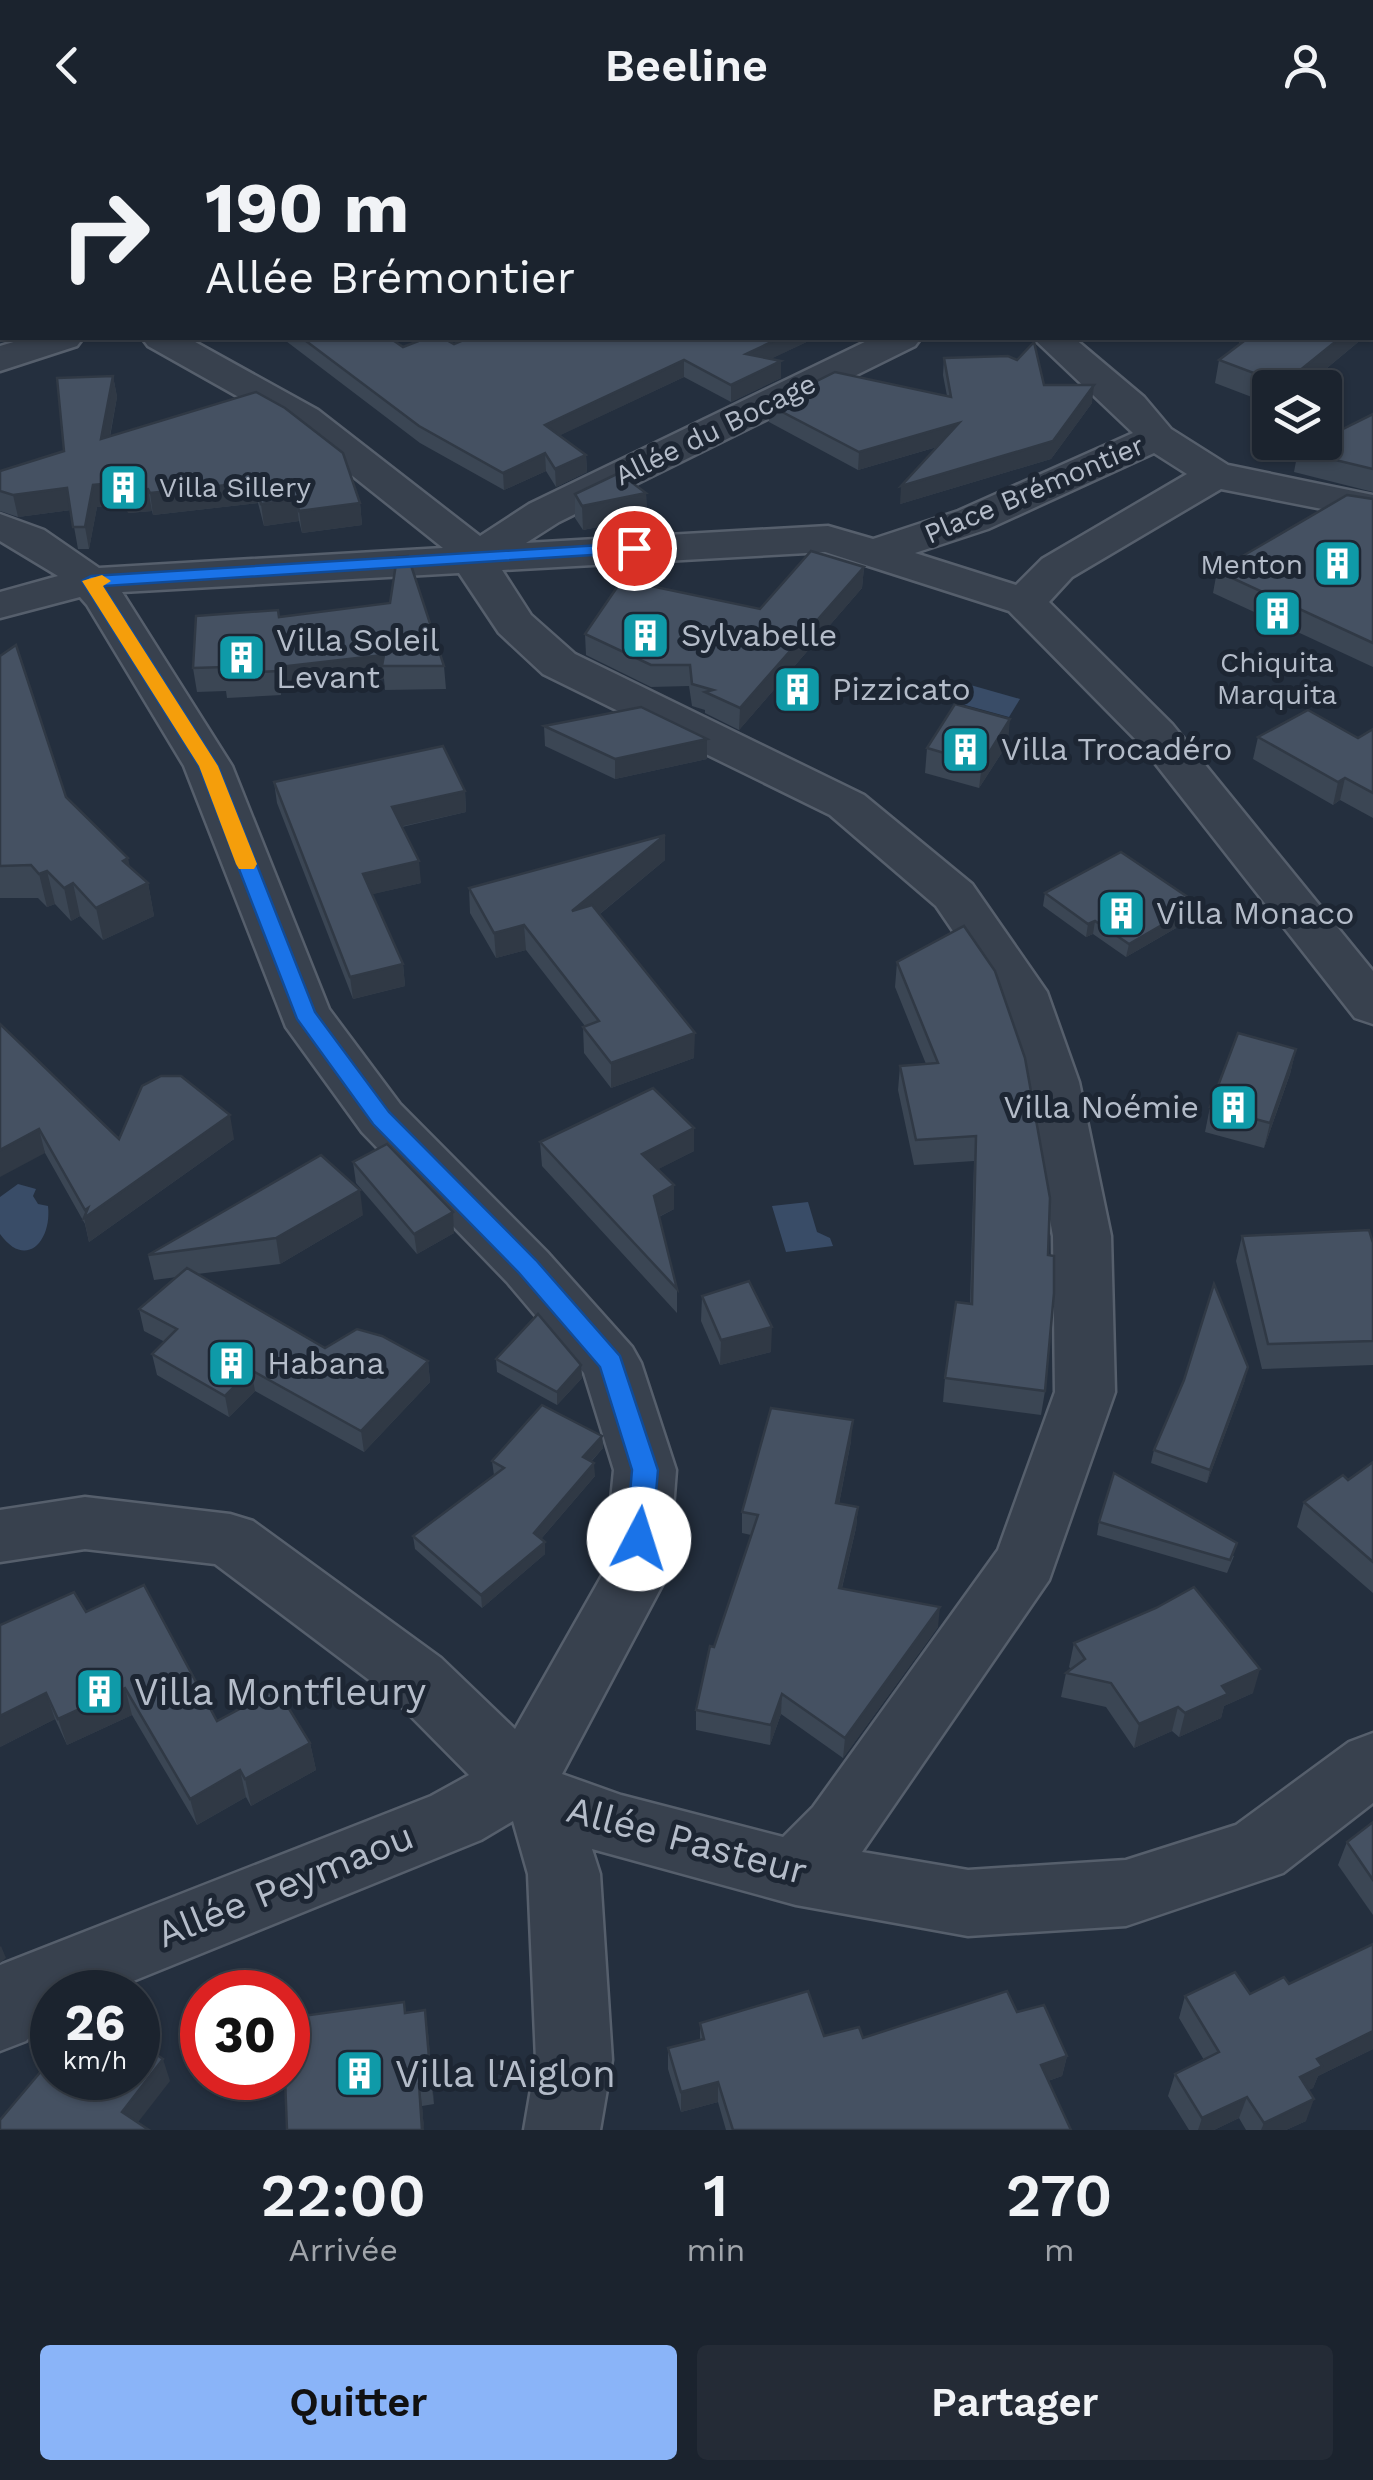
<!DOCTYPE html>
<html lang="fr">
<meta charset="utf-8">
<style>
body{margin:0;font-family:"Work Sans",sans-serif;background:#242b36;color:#f1f3f6;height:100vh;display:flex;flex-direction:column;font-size:38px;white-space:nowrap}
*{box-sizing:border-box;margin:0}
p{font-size:32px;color:#a0a4aa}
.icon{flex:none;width:55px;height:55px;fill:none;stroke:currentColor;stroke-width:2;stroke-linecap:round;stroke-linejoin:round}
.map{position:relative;height:2000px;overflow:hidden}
.side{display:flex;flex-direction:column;background:#1b232e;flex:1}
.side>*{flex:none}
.banner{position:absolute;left:0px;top:0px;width:1375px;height:210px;box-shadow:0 2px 8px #0004,0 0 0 2px #39404a;background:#1b232e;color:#f1f3f6;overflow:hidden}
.controls{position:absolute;left:1252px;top:240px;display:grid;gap:20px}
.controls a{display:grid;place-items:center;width:90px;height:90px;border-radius:10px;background:#1b232e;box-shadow:0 2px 8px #0004,0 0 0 2px #39404a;font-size:50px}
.speed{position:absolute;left:30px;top:1840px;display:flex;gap:20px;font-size:50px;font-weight:700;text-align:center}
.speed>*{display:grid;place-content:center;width:130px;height:130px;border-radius:50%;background:#1b232e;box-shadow:0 2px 8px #0004,0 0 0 2px #39404a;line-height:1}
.speed small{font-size:25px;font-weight:400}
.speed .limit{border:15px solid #d22;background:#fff;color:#111}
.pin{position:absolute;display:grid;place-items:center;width:85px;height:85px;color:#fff;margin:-42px;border:5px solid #fff;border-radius:50%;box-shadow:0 2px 10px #0007}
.me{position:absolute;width:110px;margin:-55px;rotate:5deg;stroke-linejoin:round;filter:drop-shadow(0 0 8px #0008)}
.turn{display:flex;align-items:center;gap:35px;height:210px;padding:0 40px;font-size:45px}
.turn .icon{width:130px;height:130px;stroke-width:2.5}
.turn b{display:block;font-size:70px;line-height:85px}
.eta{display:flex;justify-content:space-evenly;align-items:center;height:170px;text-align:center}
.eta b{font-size:60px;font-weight:600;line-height:70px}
.cta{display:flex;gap:20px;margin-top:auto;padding:20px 40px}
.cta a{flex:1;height:115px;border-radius:10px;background:#8ab4f8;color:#111;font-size:40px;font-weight:600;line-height:115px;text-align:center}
.cta a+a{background:#242b36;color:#f1f3f6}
header{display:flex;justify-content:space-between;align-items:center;height:130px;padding:0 40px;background:#1b232e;font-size:45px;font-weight:600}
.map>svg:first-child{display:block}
.green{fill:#263c3f}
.water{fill:#394c67}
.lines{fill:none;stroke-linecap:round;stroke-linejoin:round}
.minor-casing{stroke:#565f6c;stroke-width:5}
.minor{fill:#38414e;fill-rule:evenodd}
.wall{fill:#3b4654}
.shaded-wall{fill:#303945}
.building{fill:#455162;stroke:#303945;stroke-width:2.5}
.route{fill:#1a73e8;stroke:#114b97;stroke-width:2.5}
.slow{fill:#f59e0b}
.labels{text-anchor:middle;stroke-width:10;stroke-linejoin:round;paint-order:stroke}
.far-street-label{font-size:28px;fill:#b4bcc9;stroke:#1d2633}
.far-poi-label{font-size:28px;fill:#b4bcc9;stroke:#1d2633;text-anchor:start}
.poi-label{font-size:32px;fill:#b4bcc9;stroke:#1d2633;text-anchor:start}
.near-poi-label{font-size:38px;fill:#b4bcc9;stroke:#1d2633;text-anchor:start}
.near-street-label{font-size:38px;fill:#b4bcc9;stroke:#1d2633}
</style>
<header><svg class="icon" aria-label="back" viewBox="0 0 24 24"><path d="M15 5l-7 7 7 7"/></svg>Beeline<svg class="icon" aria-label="person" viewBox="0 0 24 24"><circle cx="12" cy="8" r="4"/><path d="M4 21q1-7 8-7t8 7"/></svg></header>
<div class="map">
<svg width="1373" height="2000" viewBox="0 0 1373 2000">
<rect width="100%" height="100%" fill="#242f3e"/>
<polygon class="green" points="520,0 1373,0 1373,41 1372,2"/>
<g class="water">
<polygon points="960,552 1020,569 1009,587 947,570"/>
<path d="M18,1054L36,1059L33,1066L38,1074L48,1076C52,1111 26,1140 0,1104V1067Z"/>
<polygon points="808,1072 817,1102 830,1108 833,1116 786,1122 772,1076"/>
</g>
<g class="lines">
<defs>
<g id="minor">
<polygon points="119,0 161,0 163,2 121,2"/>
<rect x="1372" y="64" width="1" height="22"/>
<polygon points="0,140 2,141 2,163 0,163"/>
<polygon points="27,208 83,208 77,216 0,241 0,216"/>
<path d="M142,208H188L318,280L480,406L529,374L873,208H921L915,216L559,392L526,413L828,396L873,409L958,381L1133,303L1033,208H1074L1144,267L1171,299L1228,335L1373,365V389L1221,359L1072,447L1049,472L1172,594L1373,841V894L1355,888L1140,614L1009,481L825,422L502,440L531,485L575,524L864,665L972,754L1047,862L1079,952L1111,1106L1115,1262L1049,1450L862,1722L968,1740L1126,1730L1236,1695L1349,1612L1373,1603V1673L1283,1743L1126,1796L968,1806L796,1775L592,1719L600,1744L612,1930L600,2000H524L536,1930L528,1744L513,1691L481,1710L106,1862H52V1884L26,1911L0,1921V1835L431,1666L469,1645L393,1568L215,1434L85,1419L0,1432V1380L85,1367L230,1384L253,1391L441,1528L515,1599L604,1442L614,1340L584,1243L507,1152L362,1002L286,897L184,636L87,475L80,467L0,488V462L58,446L0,411V384L44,400L99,438L443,418L290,296L148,216ZM1154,323L1187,344L1042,429L1016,455L915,423L988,399ZM459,443L499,503L543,544L830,685L936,776L996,864L1025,952L1053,1106L1055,1262L998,1420L813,1677L783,1707L621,1665L562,1644L668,1444L676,1340L641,1233L632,1217L547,1122L400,974L329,879L232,636L122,462Z"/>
</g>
</defs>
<use href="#minor" class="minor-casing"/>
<use href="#minor" class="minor"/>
</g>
<g class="wall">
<polygon points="282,208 390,208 403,217 454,214 468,208 815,208 770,229 781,231 781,248 731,272 684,247 560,305 586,325 587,342 556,357 546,341 504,360 420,313"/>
<polygon points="1240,208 1363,208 1303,258 1270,258 1270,274 1215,253 1219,230 1239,214"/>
<polygon points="944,228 1044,255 1092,273 1051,329 900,374 937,317 858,340 769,292 769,275 947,266 943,245"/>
<polygon points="113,246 117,267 110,307 360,373 362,395 302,403 299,391 264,396 258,373 153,385 152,381 128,383 126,373 97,377 89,419 78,419 71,380 18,387 0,381 0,341 64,321"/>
<polygon points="1373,284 1373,362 1294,342 1298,321"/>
<polygon points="646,363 647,387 583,400 575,388 575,364"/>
<polygon points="1373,369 1373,537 1213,463 1217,441"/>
<polygon points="864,437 862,458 739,600 705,583 705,580 692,576 689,556 651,557 586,525 585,504 760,479"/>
<polygon points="279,487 444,536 446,559 385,560 384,549 281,561 281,565 227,568 226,561 197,562 193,538"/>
<polygon points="544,596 707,629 615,649 545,616"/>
<polygon points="1373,599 1373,688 1340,670 1333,675 1253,629 1258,607 1358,608"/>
<polygon points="1008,613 979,658 925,643 927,618"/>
<polygon points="274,652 465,661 466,682 402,697 421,753 372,764 403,834 405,856 353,869 277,673"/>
<polygon points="66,667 130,738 148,753 154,786 103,810 80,786 71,791 55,774 47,777 38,768 0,768 0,736"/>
<polygon points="665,730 600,784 694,928 611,958 584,923 583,897 585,896 526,820 496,828 470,783 469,758"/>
<polygon points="1045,763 1198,774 1195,787 1126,827 1093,804 1086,807 1043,776"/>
<polygon points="897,832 1048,1125 1045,1261 1041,1285 943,1272 945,1248 970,1174 974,1031 914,1035 898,960 900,936 926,934 895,857"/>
<polygon points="0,894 119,1009 234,1009 89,1112 85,1094 45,1023"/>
<polygon points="1296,919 1290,944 1264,1018 1205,1002 1210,977"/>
<polygon points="540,1012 694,1021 658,1039 674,1079 659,1087 677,1159 677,1183 542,1036"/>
<polygon points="353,1032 454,1103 417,1124 356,1053"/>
<polygon points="363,1085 280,1134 197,1144 325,1218 428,1231 430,1252 364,1322 255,1261 229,1287 157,1245 152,1224 165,1212 144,1201 139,1179 177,1147 154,1150 148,1125"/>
<polygon points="1242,1106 1373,1113 1373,1235 1262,1239 1236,1131"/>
<polygon points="702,1166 771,1222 720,1235 701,1191"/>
<polygon points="496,1229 581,1235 582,1248 557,1275 497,1242"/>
<polygon points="1245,1250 1207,1353 1151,1333 1154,1320"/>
<polygon points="602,1306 603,1318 591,1332 595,1346 541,1409 545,1412 545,1424 482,1478 415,1419 413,1406 494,1345 492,1331"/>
<polygon points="851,1311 839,1374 858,1377 856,1398 842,1458 938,1497 843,1628 781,1584 770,1615 696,1600 696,1580 714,1517 751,1405 742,1403 742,1382"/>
<polygon points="1373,1332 1373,1463 1297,1397 1304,1372 1348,1350"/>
<polygon points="1099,1392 1234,1426 1227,1443 1097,1405"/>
<polygon points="86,1482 217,1591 310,1613 316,1640 251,1676 246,1667 197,1695 132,1585 67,1615 55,1589 0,1617"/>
<polygon points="1074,1513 1253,1563 1224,1576 1221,1588 1179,1607 1172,1601 1134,1618 1106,1577 1061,1567 1066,1543 1071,1539 1069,1537"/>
<polygon points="1373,1692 1373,1785 1338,1735 1347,1712"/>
<polygon points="1373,1814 1373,1919 1318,1946 1313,1958 1308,1960 1306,1991 1286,2000 1246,2000 1239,1988 1214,2000 1189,2000 1168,1966 1175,1944 1204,1930 1179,1888 1185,1866 1250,1864 1289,1854"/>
<polygon points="404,1872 406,1882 425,1880 428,1903 434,1974 422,1976 424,2000"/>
<polygon points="1017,1882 1067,1926 1062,1946 1048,1951 1071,2000 726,2000 718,1972 681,1982 668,1939 668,1918 700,1910 700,1893 824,1906 863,1908"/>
</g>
<g class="shaded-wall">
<polygon points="780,208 815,208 746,241 746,224"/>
<polygon points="1340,208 1363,208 1303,258 1283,258 1283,254"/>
<polygon points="684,230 684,247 546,312 545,295"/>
<polygon points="781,231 781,248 731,272 731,255"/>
<polygon points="113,246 117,267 105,331 101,309"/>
<polygon points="1094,255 1092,273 1051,329 900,374 901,356"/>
<polygon points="959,293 957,311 858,340 859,322"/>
<polygon points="545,323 546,341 504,360 503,343"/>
<polygon points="586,325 587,342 556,357 555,339"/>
<polygon points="123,352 148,359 152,381 128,383 126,373 97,377 89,419 85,397 93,355"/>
<polygon points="255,352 258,373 153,385 150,363"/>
<polygon points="67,358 71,380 18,387 13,365"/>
<polygon points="646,363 647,387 583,400 582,376"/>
<polygon points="296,369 299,391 264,396 261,374"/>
<polygon points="360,373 362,395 302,403 299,381"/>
<polygon points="864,437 862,458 739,600 740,578"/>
<polygon points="384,525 382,536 384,549 281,561 281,565 278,537"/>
<polygon points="1010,589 1008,613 979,658 982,634"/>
<polygon points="707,609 707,629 615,649 615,629"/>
<polygon points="1345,648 1340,670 1333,675 1338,652"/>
<polygon points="465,661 466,682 394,698 392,677"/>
<polygon points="665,705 665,730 573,806 572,781"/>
<polygon points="128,728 135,759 148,753 154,786 103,810 96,778 123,731"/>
<polygon points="419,731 421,753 365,766 363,744"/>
<polygon points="47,741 55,774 47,777 39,744"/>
<polygon points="73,753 80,786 71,791 64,758"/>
<polygon points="1198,774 1195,787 1126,827 1129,814"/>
<polygon points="1095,791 1093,804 1086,807 1088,794"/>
<polygon points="524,795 526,820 496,828 494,803"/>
<polygon points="403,834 405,856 353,869 350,847"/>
<polygon points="695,903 694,928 611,958 611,933"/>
<polygon points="1296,919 1290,944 1264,1018 1270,993"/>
<polygon points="230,985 234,1009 89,1112 84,1088 86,1086 85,1080"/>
<polygon points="694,998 694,1021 643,1047 642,1024"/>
<polygon points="39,999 45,1023 0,1047 0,1020"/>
<polygon points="674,1055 674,1079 654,1089 654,1066"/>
<polygon points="360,1060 363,1085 280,1134 276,1108"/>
<polygon points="453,1082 454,1103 417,1124 414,1104"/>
<polygon points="772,1197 771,1222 720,1235 721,1210"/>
<polygon points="428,1231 430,1252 364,1322 361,1301"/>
<polygon points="581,1235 582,1248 557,1275 557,1262"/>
<polygon points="1248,1237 1245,1250 1207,1353 1210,1340"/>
<polygon points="251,1240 255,1261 229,1287 225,1266"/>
<polygon points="853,1290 851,1311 835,1394 836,1373"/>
<polygon points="602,1306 603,1318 583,1340 583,1327"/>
<polygon points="594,1333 595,1346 535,1416 534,1403"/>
<polygon points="858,1377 856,1398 837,1478 839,1458"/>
<polygon points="545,1412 545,1424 482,1478 481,1465"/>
<polygon points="940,1477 938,1497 843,1628 845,1608"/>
<polygon points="1260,1539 1253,1563 1224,1576 1221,1588 1179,1607 1185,1583 1222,1556"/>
<polygon points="125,1558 132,1585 67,1615 58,1589"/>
<polygon points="46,1563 55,1589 0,1617 0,1586"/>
<polygon points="782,1564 781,1584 770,1615 771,1595"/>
<polygon points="1178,1577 1172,1601 1134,1618 1139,1594"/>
<polygon points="310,1613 316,1640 251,1676 245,1649"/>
<polygon points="240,1640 246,1667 197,1695 190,1669"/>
<polygon points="1,1816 6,1828 0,1833 0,1817"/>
<polygon points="425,1880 428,1903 434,1974 431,1952"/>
<polygon points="1373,1901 1373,1919 1318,1946 1313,1958 1292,1969 1300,1947 1317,1929"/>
<polygon points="1067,1926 1062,1946 1036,1955 1041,1935"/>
<polygon points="163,1929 170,1951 132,2000 122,1982"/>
<polygon points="718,1952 718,1972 681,1982 681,1962"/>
<polygon points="419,1954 422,1976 424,2000 422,2000"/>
<polygon points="1247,1967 1239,1988 1214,2000 1198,2000 1202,1988"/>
<polygon points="1314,1969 1306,1991 1286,2000 1261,2000 1264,1993"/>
</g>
<g class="building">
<polygon points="321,0 502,0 510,2 317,2"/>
<polygon points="302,208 390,208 403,217 426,208 443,208 454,214 468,208 780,208 746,224 781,231 731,255 684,230 545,295 586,325 555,339 545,323 503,343 419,296"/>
<polygon points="1248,208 1340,208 1283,254 1219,230"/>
<polygon points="1034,212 1044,255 1094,255 1053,311 901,356 959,293 859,322 769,275 835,242 951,267 944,228 1008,226 1017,230"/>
<polygon points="113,246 101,309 256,262 285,278 343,323 360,373 299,381 296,369 261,374 255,352 150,363 148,359 124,362 123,352 93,355 85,397 73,397 67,358 13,365 0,361 0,341 64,321 57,248"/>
<polygon points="1373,284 1373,339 1298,321 1316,312 1325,312 1325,308"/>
<polygon points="619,343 646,363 582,376 575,364"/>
<polygon points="1347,365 1373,369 1373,513 1217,441"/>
<polygon points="811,421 864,437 740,578 705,562 713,560 692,554 690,535 651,535 585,504 622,450 760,479"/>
<polygon points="408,426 444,536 382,536 384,525 278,537 278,541 223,544 224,537 193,538 196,486 278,480 279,487 390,473 397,427"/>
<polygon points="16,515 66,667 128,728 123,731 148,753 96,778 73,753 64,758 47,741 39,744 31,735 0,736 0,526"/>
<polygon points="955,574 1010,589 982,634 927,618"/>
<polygon points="641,577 707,609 615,629 544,596"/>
<polygon points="1308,580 1358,608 1373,599 1373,663 1345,648 1338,652 1258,607"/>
<polygon points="443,616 465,661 392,677 419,731 363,744 403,834 350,847 274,652"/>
<polygon points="665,705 572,781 592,775 695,903 611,933 583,897 599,891 524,795 494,803 469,758"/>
<polygon points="1121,722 1198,774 1129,814 1095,791 1088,794 1045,763"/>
<polygon points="964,796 995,841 1025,928 1050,1068 1048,1125 1054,1126 1054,1163 1045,1261 945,1248 956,1172 972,1174 976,1006 916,1010 900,936 938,933 897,832"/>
<polygon points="0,894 119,1009 142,956 161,946 181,946 230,985 84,1088 88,1078 85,1080 39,999 0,1020"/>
<polygon points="1238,903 1296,919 1270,993 1210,977"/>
<polygon points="653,958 694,998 642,1024 674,1055 654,1066 677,1159 540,1012"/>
<polygon points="387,1014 453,1082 414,1104 353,1032"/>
<polygon points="321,1025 360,1060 276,1108 148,1125"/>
<polygon points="1369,1100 1373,1113 1373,1211 1268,1214 1242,1106"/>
<polygon points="187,1138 325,1218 357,1199 382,1206 428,1231 361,1301 251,1240 225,1266 152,1224 177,1199 139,1179"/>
<polygon points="749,1151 772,1197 721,1210 702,1166"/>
<polygon points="1214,1154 1248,1237 1210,1340 1154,1320 1184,1250"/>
<polygon points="538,1184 581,1235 557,1262 496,1229"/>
<polygon points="542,1275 602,1306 583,1327 594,1333 534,1403 545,1412 481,1465 413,1406 504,1338 492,1331"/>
<polygon points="771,1278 853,1290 836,1373 858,1377 839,1458 940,1477 845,1608 782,1564 771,1595 696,1580 710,1516 714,1517 758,1385 742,1382"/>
<polygon points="1373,1332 1373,1432 1304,1372 1343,1345 1348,1350"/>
<polygon points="1114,1343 1237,1413 1230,1430 1099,1392"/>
<polygon points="144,1455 217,1591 277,1559 310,1613 245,1649 240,1640 190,1669 125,1558 58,1589 46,1563 0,1586 0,1495 74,1462 86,1482"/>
<polygon points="1194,1457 1260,1539 1222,1556 1228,1564 1185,1583 1178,1577 1139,1594 1111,1553 1066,1543 1085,1529 1074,1513 1156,1478"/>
<polygon points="1373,1692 1373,1750 1347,1712"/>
<polygon points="1373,1814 1373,1901 1317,1929 1322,1936 1300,1947 1314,1969 1264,1993 1247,1967 1202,1988 1175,1944 1219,1922 1185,1866 1235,1842 1250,1864 1284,1847 1289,1854"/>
<polygon points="808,1861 824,1906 859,1897 863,1908 1007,1861 1017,1882 1044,1875 1067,1926 1041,1935 1071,2000 733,2000 718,1952 681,1962 668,1918 704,1909 700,1893"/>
<polygon points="404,1872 405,1883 425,1880 431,1952 419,1954 422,2000 287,2000 285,1948 288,1948 288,1888"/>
<polygon points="138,1912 163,1929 122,1982 149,2000 0,2000 0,1990 48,1933 52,1936 52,1948 70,1948 76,1951 79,1948 138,1948"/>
</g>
<polygon class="route" points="634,413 640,415 640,422 103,456 218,636 315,882 389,982 536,1130 620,1226 658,1340 652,1409 648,1417 639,1420 630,1417 626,1409 632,1340 600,1237 519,1143 373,994 297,889 199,636 82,451 91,446"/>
<polygon class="slow" points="102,445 111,451 103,456 218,636 257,734 254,739 239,739 236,734 199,636 82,451"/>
<defs>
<symbol id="building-square" viewBox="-11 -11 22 22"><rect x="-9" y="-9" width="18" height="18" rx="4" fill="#0f9aa8" stroke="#1d2633"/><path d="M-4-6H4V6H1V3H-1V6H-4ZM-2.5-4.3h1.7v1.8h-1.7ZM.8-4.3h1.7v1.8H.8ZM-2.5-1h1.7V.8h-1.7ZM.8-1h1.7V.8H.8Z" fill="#fff"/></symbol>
</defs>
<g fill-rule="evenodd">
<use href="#building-square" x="96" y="330" width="55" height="55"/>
<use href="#building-square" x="1310" y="406" width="55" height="55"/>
<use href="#building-square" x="1250" y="456" width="55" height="55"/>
<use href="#building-square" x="618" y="478" width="55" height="55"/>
<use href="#building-square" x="214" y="500" width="55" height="55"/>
<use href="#building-square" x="770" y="532" width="55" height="55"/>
<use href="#building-square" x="938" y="592" width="55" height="55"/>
<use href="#building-square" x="1094" y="756" width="55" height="55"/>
<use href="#building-square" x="1206" y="950" width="55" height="55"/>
<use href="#building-square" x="204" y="1206" width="55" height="55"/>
<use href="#building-square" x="72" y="1534" width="55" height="55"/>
<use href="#building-square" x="332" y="1916" width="55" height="55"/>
</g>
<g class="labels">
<g class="far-street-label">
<text transform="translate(715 299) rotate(-26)" y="10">Allée du Bocage</text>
<text transform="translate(1034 359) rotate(-23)" y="10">Place Brémontier</text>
</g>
<g class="far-poi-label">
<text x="159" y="367">Villa Sillery</text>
<text x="1303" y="444" text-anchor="end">Menton</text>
<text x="1277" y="542" text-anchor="middle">Chiquita<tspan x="1277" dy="32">Marquita</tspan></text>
</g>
<g class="poi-label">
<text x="681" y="516">Sylvabelle</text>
<text x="276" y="521">Villa Soleil<tspan x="276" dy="37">Levant</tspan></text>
<text x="832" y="570">Pizzicato</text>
<text x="1001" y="630">Villa Trocadéro</text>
<text x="1156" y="794">Villa Monaco</text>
<text x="1199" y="988" text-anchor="end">Villa Noémie</text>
<text x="267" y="1244">Habana</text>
</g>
<g class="near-poi-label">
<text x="134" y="1575">Villa Montfleury</text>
<text x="395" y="1957">Villa l'Aiglon</text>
</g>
<g class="near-street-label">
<text transform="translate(687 1710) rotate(15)" y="13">Allée Pasteur</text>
<text transform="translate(285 1755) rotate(-22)" y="13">Allée Peymaou</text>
</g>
</g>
</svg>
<div class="controls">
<a><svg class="icon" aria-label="layers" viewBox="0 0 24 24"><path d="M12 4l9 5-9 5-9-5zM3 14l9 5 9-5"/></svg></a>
</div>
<div class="speed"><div>26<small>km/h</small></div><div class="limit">30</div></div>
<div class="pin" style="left:634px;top:418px;background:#d93025"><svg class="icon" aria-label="arrive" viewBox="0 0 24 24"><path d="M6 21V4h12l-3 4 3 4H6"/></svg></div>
<svg class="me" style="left:639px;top:1409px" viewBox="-20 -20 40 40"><circle r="19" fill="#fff"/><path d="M0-13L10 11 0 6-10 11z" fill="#1a73e8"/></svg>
<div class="banner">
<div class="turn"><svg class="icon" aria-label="right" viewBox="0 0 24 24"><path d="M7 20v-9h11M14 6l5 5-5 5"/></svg><div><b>190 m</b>Allée Brémontier</div></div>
</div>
</div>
<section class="side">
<div class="eta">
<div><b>22:00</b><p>Arrivée</p></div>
<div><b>1</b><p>min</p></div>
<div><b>270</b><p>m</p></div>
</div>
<div class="cta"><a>Quitter</a><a>Partager</a></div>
</section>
